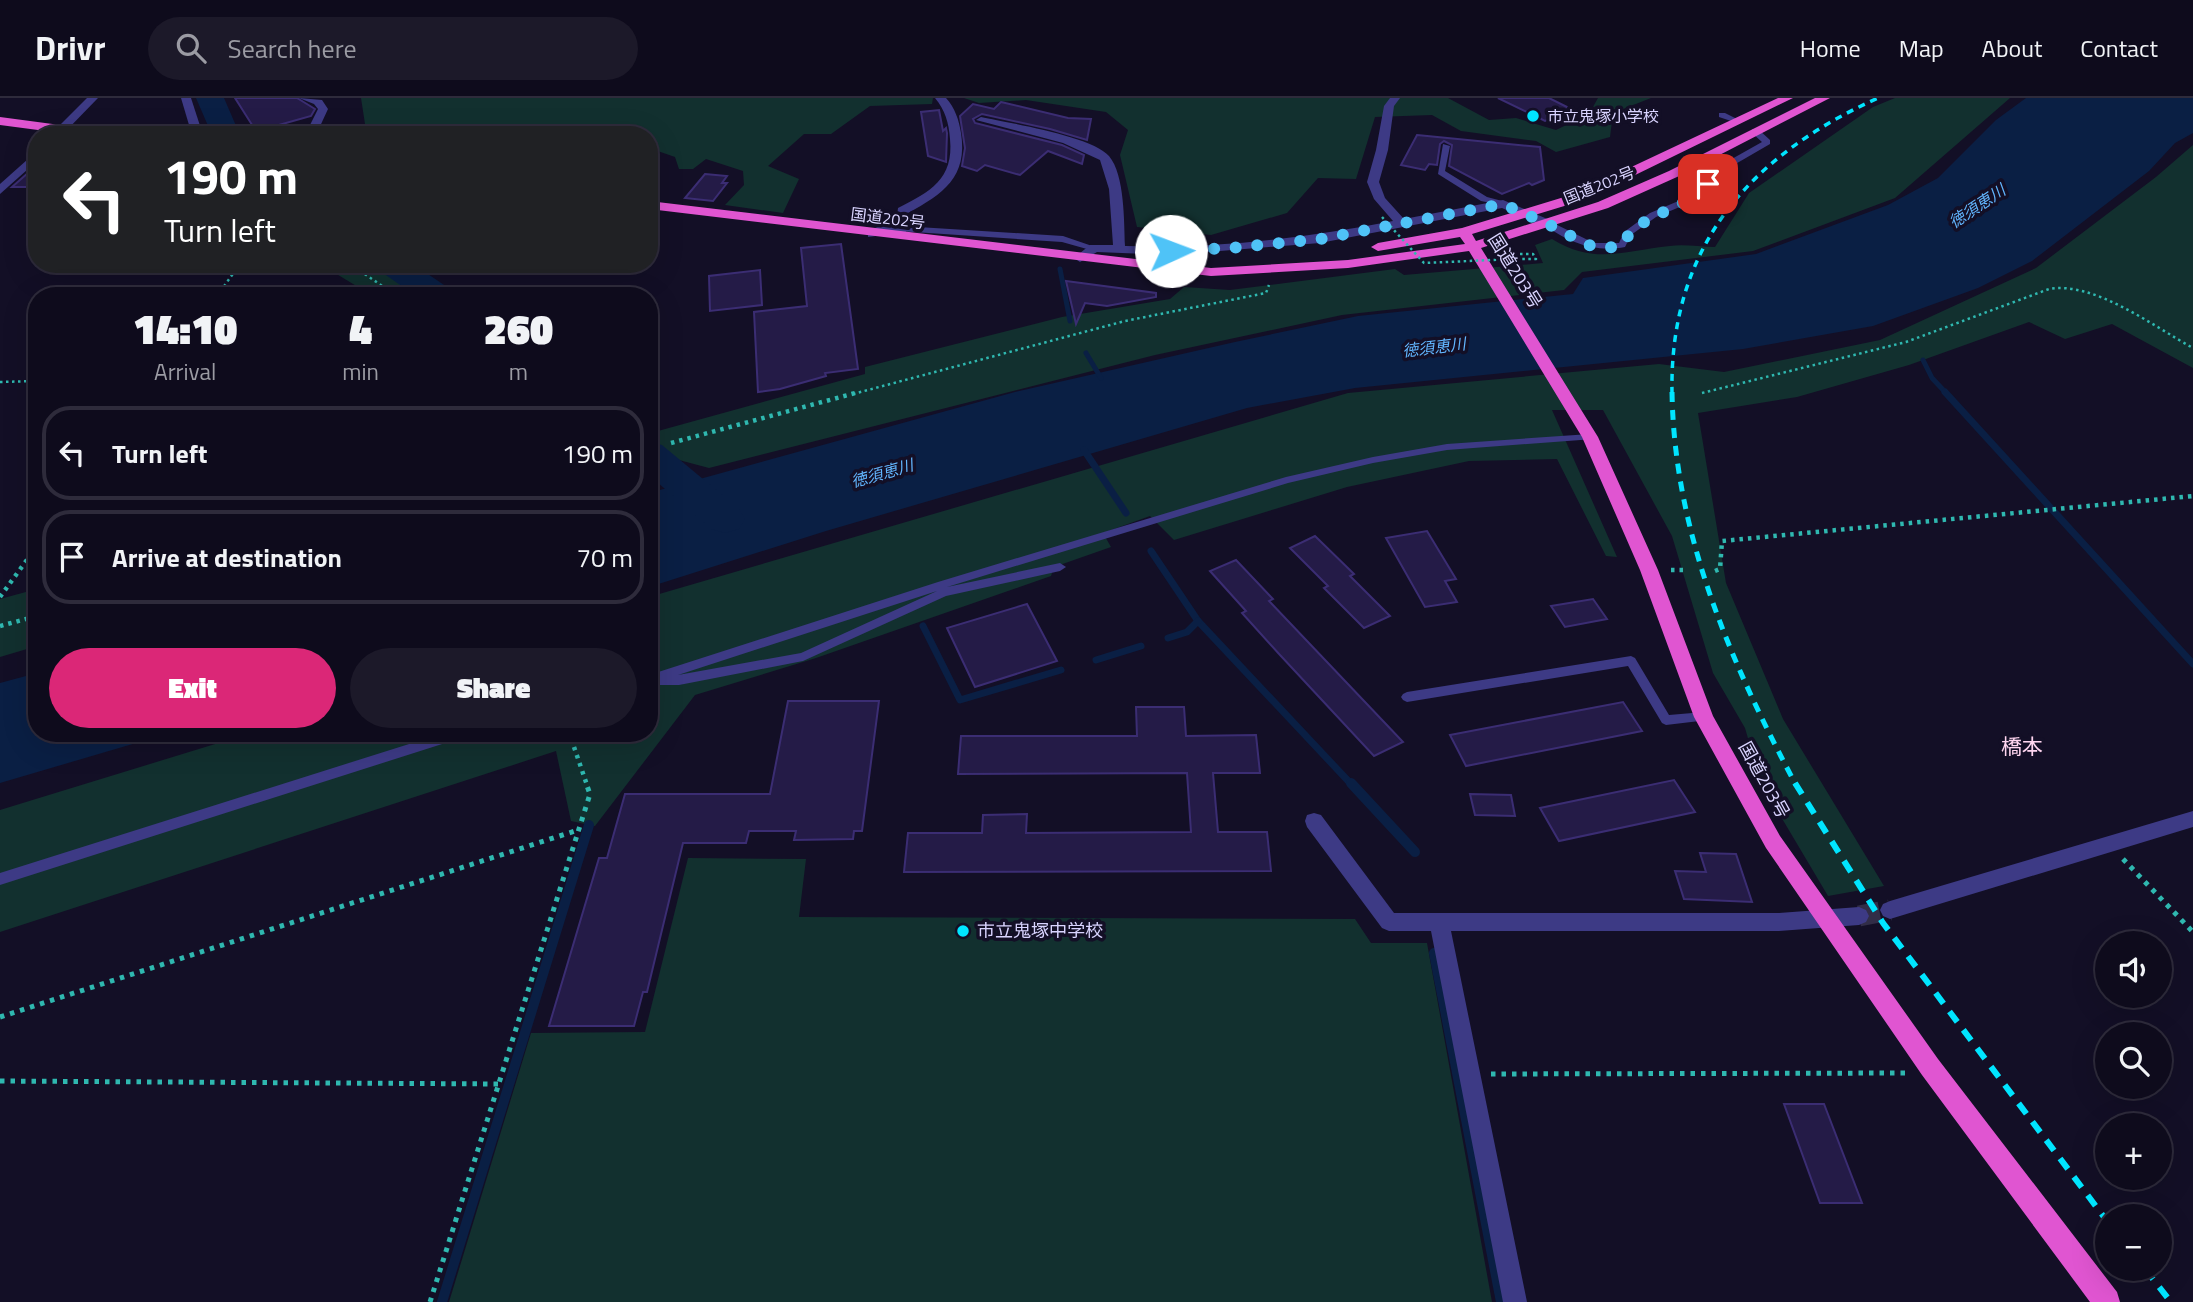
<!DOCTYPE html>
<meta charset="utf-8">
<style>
body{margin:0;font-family:"Titillium Web","Noto Sans JP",sans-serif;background:#1c1929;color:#f1f3f6;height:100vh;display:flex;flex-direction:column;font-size:26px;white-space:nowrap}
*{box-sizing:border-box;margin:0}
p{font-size:23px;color:#9b9ba3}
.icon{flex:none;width:38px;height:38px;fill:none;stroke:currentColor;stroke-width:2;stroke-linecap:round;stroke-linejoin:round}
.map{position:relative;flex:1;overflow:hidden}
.details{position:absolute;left:28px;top:189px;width:630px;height:455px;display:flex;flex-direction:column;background:#0e0b1c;border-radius:28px;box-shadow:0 7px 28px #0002,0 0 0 2px #2e2b3b}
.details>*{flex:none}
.banner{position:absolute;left:28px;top:28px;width:630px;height:147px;border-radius:28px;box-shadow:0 7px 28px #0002,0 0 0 2px #2e2b3b;background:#202124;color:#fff;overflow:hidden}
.fabs{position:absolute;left:2095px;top:833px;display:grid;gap:14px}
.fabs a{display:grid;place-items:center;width:77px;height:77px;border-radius:50%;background:#0e0b1c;box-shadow:0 7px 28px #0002,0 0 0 2px #2e2b3b;font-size:35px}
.pin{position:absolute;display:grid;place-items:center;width:60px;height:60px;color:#fff;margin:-30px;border-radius:14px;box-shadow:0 4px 10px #0006}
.me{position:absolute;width:77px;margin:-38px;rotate:88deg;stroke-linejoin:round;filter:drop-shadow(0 0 5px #0008)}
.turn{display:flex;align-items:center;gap:24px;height:147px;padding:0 21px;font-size:32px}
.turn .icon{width:91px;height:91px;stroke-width:2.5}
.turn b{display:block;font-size:49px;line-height:60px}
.eta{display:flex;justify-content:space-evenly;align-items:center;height:119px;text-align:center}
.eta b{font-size:42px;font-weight:800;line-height:49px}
.cta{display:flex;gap:14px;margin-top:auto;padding:14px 21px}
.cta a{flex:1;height:80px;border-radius:42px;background:#db2777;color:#fff;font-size:28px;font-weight:800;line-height:80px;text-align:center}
.cta a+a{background:#1c1929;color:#f1f3f6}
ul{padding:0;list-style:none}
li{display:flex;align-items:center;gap:21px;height:94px;margin:0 14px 10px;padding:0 7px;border:4px solid #2e2b3b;border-radius:28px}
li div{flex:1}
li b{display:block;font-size:26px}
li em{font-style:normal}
header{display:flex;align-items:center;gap:42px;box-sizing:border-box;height:98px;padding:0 35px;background:#0e0b1c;border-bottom:2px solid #2e2b3b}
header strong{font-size:33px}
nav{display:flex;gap:38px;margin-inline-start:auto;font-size:24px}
.search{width:490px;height:63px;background:#1c1929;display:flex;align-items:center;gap:18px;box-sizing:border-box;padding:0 24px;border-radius:38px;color:#9b9ba3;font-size:26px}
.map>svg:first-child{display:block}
.green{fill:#12302f}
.water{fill:#0a1f44}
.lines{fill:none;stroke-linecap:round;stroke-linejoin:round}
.stream-far2{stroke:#0a1f44;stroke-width:5}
.stream-far1{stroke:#0a1f44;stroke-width:7}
.stream{stroke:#0a1f44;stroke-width:10}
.river{fill:#0a1f44;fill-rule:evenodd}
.building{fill:#241b47;stroke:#3b2d73;stroke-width:2}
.minor-tunnel{stroke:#312d47;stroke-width:21;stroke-dasharray:21 10;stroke-linecap:butt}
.path-far2{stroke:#2fb8b0;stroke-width:2.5;stroke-dasharray:2.5 3.5;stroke-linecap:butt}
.path-far1{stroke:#2fb8b0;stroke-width:4.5;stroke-dasharray:3.5 5;stroke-linecap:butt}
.path{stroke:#2fb8b0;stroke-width:5;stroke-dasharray:4.5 6;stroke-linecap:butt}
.service{fill:#3d3a85;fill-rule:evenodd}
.minor{fill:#3d3a85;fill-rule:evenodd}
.trunk{fill:#e055d1;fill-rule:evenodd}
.rail-far2{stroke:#00e5ff;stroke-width:3.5;stroke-dasharray:7 6;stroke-linecap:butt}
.rail-far1{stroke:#00e5ff;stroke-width:5;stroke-dasharray:10 8;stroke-linecap:butt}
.rail{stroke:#00e5ff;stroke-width:6;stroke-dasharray:13 10;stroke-linecap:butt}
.path-bridge{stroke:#2fb8b0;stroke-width:2.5;stroke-dasharray:2.5 3.5;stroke-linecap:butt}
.route{stroke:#4fc3f7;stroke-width:12;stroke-dasharray:0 21.6}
.poi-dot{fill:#00e5ff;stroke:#130f26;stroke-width:2.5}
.labels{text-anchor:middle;stroke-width:7;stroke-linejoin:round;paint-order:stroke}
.far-poi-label{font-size:16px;fill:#d9d4ff;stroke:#130f26;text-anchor:start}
.far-street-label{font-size:16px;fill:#d9d4ff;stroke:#130f26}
.far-water-label{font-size:16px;font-style:italic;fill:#62b6ff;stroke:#130f26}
.street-label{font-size:18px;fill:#d9d4ff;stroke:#130f26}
.poi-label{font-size:18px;fill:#d9d4ff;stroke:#130f26;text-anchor:start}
.quarter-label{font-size:21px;fill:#ffd6f0;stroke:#130f26}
</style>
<header>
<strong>Drivr</strong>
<div class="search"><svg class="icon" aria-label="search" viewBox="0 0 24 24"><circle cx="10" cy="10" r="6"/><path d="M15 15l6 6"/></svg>Search here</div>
<nav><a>Home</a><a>Map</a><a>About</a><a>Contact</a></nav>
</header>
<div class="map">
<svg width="2193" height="1204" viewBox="0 0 2193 1204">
<rect width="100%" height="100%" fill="#130f26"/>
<g class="green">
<polygon points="361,0 933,0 932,6 870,8 831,36 804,36 768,68 799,81 783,115 725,107 744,87 743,73 706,61 693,71 679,71 675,59 649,50 649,37 559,37 525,32 504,37 385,37 365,26"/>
<polygon points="964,0 1448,0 1489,22 1516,20 1556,32 1589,16 1598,0 1651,0 1613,15 1610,39 1556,54 1536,43 1461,33 1432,17 1375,19 1356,81 1318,80 1287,115 1211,137 1137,129 1120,57 1128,32 1106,14 1026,2 979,5"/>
<path d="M1895,0H2010L1895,100L1753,153L1582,174L1564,192L1342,217L1155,257L709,370L679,362L649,338V327L658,333L865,276V269L1062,219L1170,201L1184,189L1230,192L1395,171L1404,177L1543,165L1535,147L1552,141C1595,168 1626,152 1670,148C1684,146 1700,149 1715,149L1749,95L1873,9Z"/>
<polygon points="2193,47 2193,270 2112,226 2065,241 2029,224 1909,267 1797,299 1698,315 1726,485 1783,621 1884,788 1828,798 1761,685 1745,630 1713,575 1672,438 1603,312 1552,312 1617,459 1606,458 1557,361 1469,363 1347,389 1174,442 1150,418 1103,435 1111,449 1054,469 1051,478 816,560 695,597 595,728 571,723 556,653 0,834 0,712 251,635 649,635 649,499 1348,295 1659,266 1724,274 1880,242 2036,170 2156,79"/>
<polygon points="320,166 376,166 424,198 373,198"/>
<polygon points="37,491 37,548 0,559 0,501"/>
<polygon points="688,760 806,761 799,819 1355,821 1371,845 1427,845 1492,1204 449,1204 531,935 645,934"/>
</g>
<g class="water">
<polygon points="2026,0 2193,0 2193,35 2175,45 2149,73 2032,163 1978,190 1873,228 1743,251 1355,290 1247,310 826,433 649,489 649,395 1015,294 1235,244 1358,218 1573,196 1583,180 1756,156 1888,107 1938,80 1996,22"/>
<polygon points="37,575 37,635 170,635 0,685 0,585"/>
</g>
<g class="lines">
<g class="stream-far2">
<polyline points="1060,171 1070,223"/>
<polyline points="1086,255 1101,280"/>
<polyline points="1923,262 1932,280 1947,296"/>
</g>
<g class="stream-far1">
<polyline points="1945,294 2193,566"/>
<polyline points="1084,352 1126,415"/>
<polyline points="1151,453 1198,523 1352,687"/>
<polyline points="923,528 960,602 1061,572"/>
<polyline points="1168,540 1187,534 1198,523"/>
<polyline points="1096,562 1141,548"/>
</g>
<g class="stream">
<polyline points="1351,685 1415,754"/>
<polyline points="1434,855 1501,1204"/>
<polyline points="442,1204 589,727"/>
</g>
<g class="river">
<polygon points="196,0 224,0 240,37 212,37"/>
<polygon points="375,166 413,166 450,191 455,198 416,198 380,173"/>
<polygon points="649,344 662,347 739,411 745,421 739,431 725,435 711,431 649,377"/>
</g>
</g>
<g class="building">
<polygon points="235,0 297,0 315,11 311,18 261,32 259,29 254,30"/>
<polygon points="1498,0 1549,0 1573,12 1545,23"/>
<polygon points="1001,4 1068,20 1091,21 1087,42 1050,31 982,16 973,21 975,25 1062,47 1084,57 1082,66 1048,53 1020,77 985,67 977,73 962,68 965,50 960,18 973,6 994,11"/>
<polygon points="939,12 943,33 946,30 947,35 946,64 928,58 921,14"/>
<polygon points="1417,37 1540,49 1544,82 1532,87 1529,85 1502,96 1449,68 1452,47 1444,43 1440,46 1437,67 1429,66 1425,72 1401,67"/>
<polygon points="37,67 37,89 12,89"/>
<polygon points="705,76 727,78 722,85 727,85 713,103 685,100"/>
<polygon points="841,146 858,271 825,275 826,278 780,291 758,294 754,214 807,208 801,150"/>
<polygon points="760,172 762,207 710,213 709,178"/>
<polygon points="1066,183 1156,195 1156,199 1107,208 1085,205 1076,226"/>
<polygon points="1427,433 1456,481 1445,483 1457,504 1425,509 1386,440"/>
<polygon points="1315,438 1354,476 1350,478 1390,518 1364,530 1324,490 1328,488 1290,450"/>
<polygon points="1236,462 1273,501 1269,503 1403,644 1374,658 1280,557 1242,515 1246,513 1210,473"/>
<polygon points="1593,501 1607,521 1565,529 1551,508"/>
<polygon points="1027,506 1057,563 975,589 947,530"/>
<polygon points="788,603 879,603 862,733 854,733 853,741 794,742 796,733 749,733 746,745 683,745 647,894 643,894 634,928 549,928 599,760 607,760 625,696 770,696"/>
<polygon points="1623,604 1642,633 1466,668 1450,637"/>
<polygon points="1136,609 1184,609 1186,638 1256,637 1260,675 1213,675 1218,734 1267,734 1271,773 904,774 908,735 982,735 983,717 1027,716 1026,735 1191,734 1187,675 958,676 961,638 1137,638"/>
<polygon points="1674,682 1695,714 1559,743 1540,710"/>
<polygon points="1470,696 1511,697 1515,718 1475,717"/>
<polygon points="1700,755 1736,756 1752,804 1684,801 1675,773 1706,774"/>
<polygon points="1784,1006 1824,1006 1862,1105 1820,1105"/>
</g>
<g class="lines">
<polyline class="minor-tunnel" points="1859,818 1890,812"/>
<g class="path-far2">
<polyline points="1514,156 1533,156 1536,161 1514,161"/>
<polyline points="350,166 397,198"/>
<polyline points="217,198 240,166"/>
<polyline points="0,284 37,283"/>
<path d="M1702,295L1906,244L2049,191C2094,183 2153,228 2193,250"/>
<polyline points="853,296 1125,223 1266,195 1269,187"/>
</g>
<g class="path-far1">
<polyline points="671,345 859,294"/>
<polyline points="1671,472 1687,472"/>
<polyline points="1715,473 1720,471 1722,443 2193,398"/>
<polyline points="0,499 37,448"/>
<polyline points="0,528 37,518"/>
<polyline points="574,649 587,687"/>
</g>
<g class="path">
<polyline points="2123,761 2193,834"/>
<polyline points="0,919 578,732"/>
<polyline points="1491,976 1906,975"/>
<polyline points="0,983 498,986"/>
<polyline points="430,1204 590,696 586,685"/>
</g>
<g class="service">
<polygon points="1719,15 1725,15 1741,23 1737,25 1719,19"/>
<path d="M1752,31H1758L1770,42V46L1720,75L1701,100L1656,119L1631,137L1625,149C1596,155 1566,144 1544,126L1551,124L1594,145H1619L1624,134L1650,115L1695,96L1714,71L1762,44L1752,35Z"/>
<polygon points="1443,46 1450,48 1445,73 1487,99 1506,104 1506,108 1481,103 1438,76"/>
<polygon points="902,128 1063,138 1098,150 1094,153 1062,144 899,133 898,131"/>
<path d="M1590,336L1594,337V341L1447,352L1373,365L1288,385L947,489L1060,465L1066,469L1060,473L946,498L803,563L679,587H660L655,585L649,587V577L938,484L1286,379L1373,359L1447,346ZM937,493L801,555L678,577Z"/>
<polygon points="1631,558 1635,560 1669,617 1704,614 1708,616 1710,619 1708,622 1666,627 1662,625 1628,568 1407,604 1403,602 1401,599 1403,596 1407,594"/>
<polygon points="444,635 467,635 465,639 461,640 0,787 0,775"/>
</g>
<g class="minor">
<polygon points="87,0 98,0 62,37 50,37"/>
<polygon points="181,0 191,0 203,37 192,37"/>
<polygon points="299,0 322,2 328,11 316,37 305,37 318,11 314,6"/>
<path d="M935,0H946C955,10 959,22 961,35C968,79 943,96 908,115L906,134L868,139V133L882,127H896L898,110C930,94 954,81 950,41C949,25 945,12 935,0Z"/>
<path d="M1390,0H1400L1394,8L1388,52L1379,84L1385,100L1404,121L1503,102L1552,123V129H1544L1502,110L1320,145L1171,157L1097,154L1080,164L1074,160L1090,147H1113L1109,91L1100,62L1063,45L976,22L981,19C1009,25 1092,38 1109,58C1125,77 1124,124 1125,148C1216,151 1304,140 1393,123L1374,101L1367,84L1376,52L1384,8Z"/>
<polygon points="37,53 37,63 0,96 0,86"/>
<polygon points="2193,713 2193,729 1890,821 1883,818 1880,812 1883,806 1890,803"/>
<polygon points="1314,715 1321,717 1394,815 1779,815 1859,809 1866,812 1869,818 1866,824 1859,827 1779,833 1451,833 1527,1204 1503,1204 1431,833 1389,833 1382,830 1307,729 1305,723 1307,717"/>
</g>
<g class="trunk">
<polygon points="1778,0 1793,0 1584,102 1472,136 1476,143 1598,104 1669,73 1815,0 1830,0 1677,79 1608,110 1481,150 1598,339 1658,472 1713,618 1780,738 1938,961 2117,1194 2120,1204 2090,1204 1922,977 1766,750 1694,619 1640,472 1582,339 1469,153 1348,170 1211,178 649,111 649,103 1211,170 1348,162 1465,146 1460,139 1378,153 1371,149 1378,145 1462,130 1574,96"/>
<polygon points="0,19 105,33 111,37 76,37 0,27"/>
</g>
<path class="rail-far2" d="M1672,296C1669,149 1749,58 1878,0"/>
<path class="rail-far1" d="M1672,294C1674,435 1731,565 1796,687"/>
<g class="rail">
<polyline points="1795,685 1883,825 2107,1123"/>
<polyline points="2145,1171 2171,1204"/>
</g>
<polyline class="path-bridge" points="1382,119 1424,165 1514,161"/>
</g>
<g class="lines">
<path class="route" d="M1171,153L1230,150L1320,141L1503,106L1548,126L1588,147L1608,150L1622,147C1640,113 1685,114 1708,86"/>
</g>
<g class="poi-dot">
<circle cx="1533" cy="18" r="7"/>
<circle cx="963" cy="833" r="7"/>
</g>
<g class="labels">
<g class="far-poi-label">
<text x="1547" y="24">市立鬼塚小学校</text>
</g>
<g class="far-street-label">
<text transform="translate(1599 87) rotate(-22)" y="6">国道202号</text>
<text transform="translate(888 120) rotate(7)" y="6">国道202号</text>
</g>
<g class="far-water-label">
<text transform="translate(1977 108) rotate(-34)" y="6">徳須恵川</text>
<text transform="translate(1434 249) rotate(-7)" y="6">徳須恵川</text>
<text transform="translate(882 375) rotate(-16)" y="6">徳須恵川</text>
</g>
<g class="street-label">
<text transform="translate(1515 173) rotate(58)" y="6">国道203号</text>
<text transform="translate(1764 682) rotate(61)" y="6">国道203号</text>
</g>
<g class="poi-label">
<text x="977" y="839">市立鬼塚中学校</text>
</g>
<g class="quarter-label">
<text x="2022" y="656">橋本</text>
</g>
</g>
</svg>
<div class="fabs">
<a><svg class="icon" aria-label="sound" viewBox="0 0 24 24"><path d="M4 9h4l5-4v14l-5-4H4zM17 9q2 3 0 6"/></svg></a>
<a><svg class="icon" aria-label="search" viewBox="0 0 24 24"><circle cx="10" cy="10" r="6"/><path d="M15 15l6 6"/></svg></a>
<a>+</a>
<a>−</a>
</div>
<div class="pin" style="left:1708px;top:86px;background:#d93025"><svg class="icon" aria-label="arrive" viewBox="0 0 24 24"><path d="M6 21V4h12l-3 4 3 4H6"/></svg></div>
<svg class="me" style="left:1171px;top:153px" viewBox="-20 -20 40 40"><circle r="19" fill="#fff"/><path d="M0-13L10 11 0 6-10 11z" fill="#4fc3f7"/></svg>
<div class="banner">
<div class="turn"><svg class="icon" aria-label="left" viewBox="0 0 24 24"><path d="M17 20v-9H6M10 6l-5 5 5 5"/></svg><div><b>190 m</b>Turn left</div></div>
</div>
<section class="details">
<div class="eta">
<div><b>14:10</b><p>Arrival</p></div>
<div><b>4</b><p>min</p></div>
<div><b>260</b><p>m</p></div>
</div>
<ul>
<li><svg class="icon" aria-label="left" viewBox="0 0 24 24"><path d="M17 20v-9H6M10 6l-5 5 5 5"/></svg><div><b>Turn left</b></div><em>190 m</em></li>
<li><svg class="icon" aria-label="arrive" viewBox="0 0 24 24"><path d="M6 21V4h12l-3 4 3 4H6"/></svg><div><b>Arrive at destination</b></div><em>70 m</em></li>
</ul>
<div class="cta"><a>Exit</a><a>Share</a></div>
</section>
</div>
